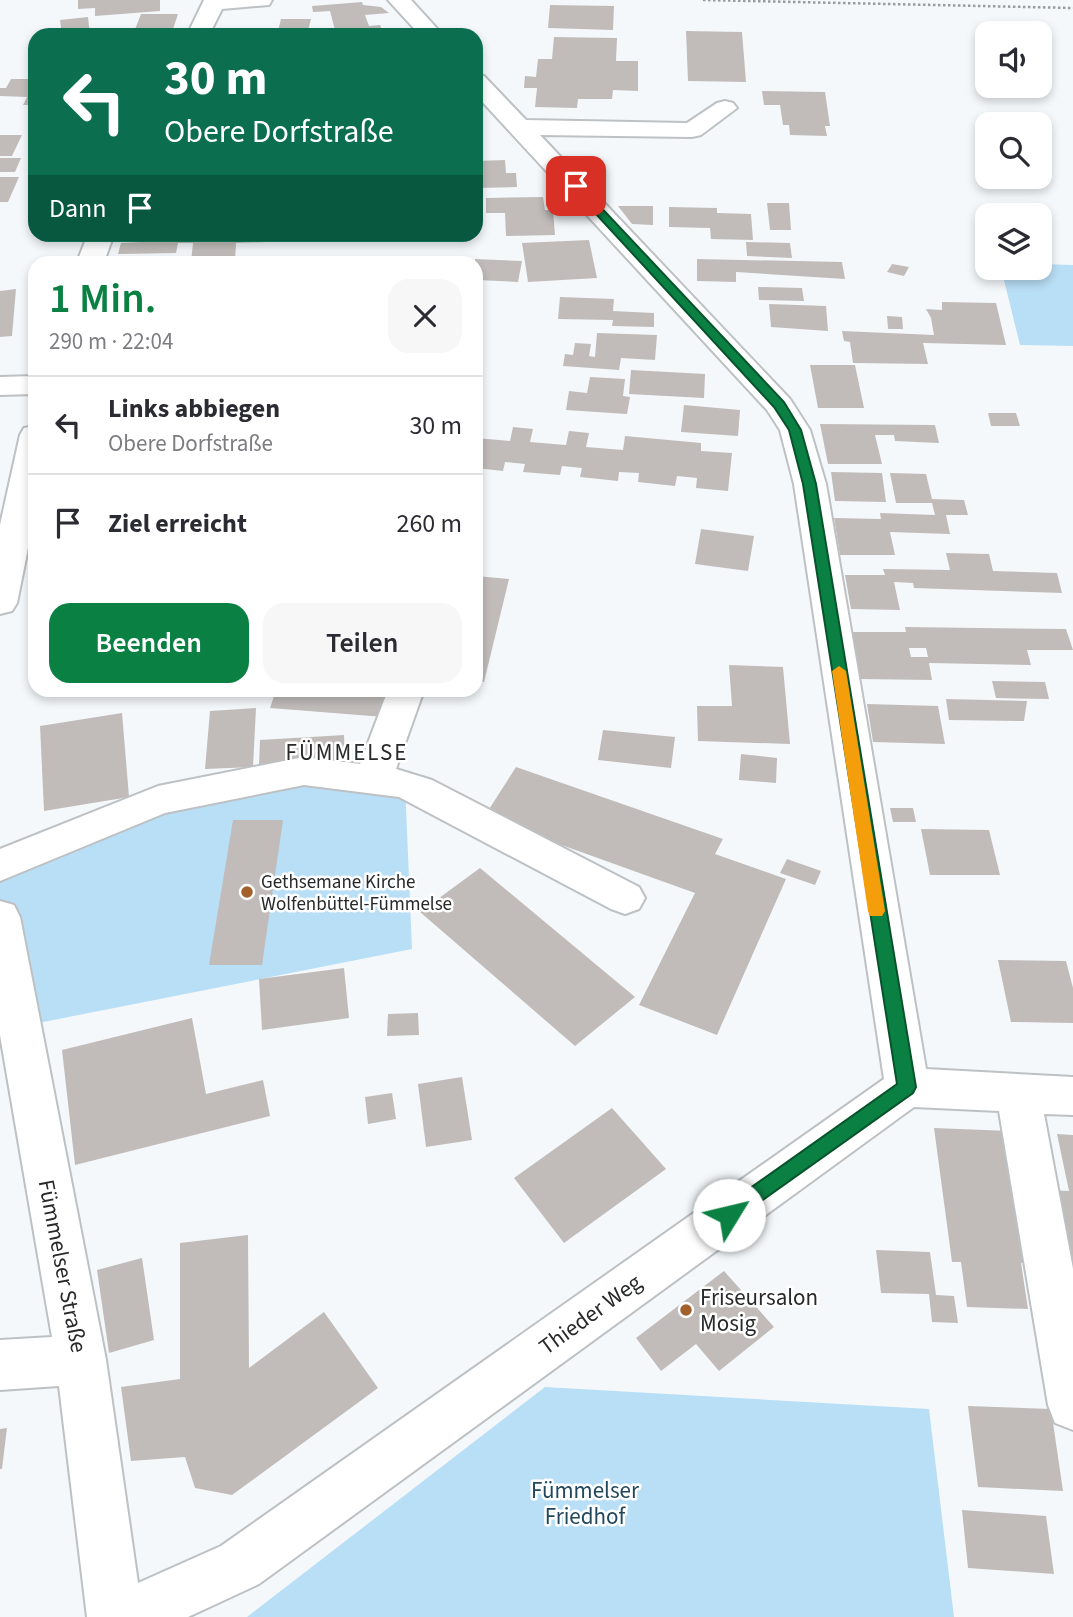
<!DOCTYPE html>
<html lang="de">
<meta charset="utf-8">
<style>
body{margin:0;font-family:"Source Sans 3",sans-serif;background:#f7f7f7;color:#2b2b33;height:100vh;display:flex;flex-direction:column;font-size:26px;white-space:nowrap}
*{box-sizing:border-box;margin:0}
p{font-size:23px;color:#7c7c81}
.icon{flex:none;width:38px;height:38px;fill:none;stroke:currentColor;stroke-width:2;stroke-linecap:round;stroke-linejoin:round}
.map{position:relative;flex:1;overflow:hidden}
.drawer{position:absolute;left:28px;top:256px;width:455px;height:441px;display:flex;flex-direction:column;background:#fff;border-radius:21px;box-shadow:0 4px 10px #0003}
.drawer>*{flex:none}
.guide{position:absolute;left:28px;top:28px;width:455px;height:214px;border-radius:21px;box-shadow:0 4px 10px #0003;background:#0b6e4f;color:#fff;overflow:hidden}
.fabs{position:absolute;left:975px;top:21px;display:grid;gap:14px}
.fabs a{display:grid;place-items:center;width:77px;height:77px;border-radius:14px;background:#fff;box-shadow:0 4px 10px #0003;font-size:35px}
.pin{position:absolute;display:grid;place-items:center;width:60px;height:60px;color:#fff;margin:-30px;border-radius:14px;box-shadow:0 4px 10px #0006}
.me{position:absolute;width:77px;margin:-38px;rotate:54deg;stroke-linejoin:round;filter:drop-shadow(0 0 5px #0008)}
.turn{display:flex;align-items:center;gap:24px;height:147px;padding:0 21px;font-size:32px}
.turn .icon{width:91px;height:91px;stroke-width:2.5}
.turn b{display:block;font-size:49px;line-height:60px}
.then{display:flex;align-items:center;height:66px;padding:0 21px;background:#0003;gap:14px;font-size:26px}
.round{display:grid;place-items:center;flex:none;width:74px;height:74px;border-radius:21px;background:#f7f7f7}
.summary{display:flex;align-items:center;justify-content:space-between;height:119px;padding:0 21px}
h1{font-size:42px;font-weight:600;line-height:52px;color:#0b8043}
.action{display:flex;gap:14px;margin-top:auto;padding:14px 21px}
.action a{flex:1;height:80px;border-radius:21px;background:#0b8043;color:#fff;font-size:28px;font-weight:600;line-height:80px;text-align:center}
.action a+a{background:#f7f7f7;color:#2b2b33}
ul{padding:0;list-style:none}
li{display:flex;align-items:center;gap:21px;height:98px;padding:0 21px;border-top:2px solid #e1e1e2}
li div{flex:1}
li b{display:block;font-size:26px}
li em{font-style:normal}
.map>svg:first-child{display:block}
.green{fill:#b9dff6}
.building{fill:#c1bcba;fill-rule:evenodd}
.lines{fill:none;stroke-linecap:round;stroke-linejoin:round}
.minor-casing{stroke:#bdc1c4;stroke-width:4}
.path{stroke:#989b9d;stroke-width:2.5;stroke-dasharray:2.5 2.5;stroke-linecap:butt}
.minor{fill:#fff;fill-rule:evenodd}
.route{fill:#0b8043;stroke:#07532c;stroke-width:2}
.slow{fill:#f59e0b}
.poi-dot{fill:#a1602c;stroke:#fff;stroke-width:2.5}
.labels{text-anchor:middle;stroke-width:5;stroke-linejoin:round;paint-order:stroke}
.poi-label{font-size:19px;fill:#28292a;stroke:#fff;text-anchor:start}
.quarter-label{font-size:23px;letter-spacing:2px;fill:#28292a;stroke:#fff}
.near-street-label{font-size:23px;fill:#28292a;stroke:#fff}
.near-poi-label{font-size:23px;fill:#28292a;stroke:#fff;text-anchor:start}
.near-park-label{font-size:23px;fill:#22485d;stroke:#fff}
</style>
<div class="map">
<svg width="1073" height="1617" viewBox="0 0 1073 1617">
<rect width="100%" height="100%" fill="#f4f8fb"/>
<g class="green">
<polygon points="1040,264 1073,265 1073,346 1020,345 1001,268 1040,268"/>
<polygon points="304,771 405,784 412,949 18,1027 0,917 0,866 158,800"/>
<polygon points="545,1387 929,1409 954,1617 247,1617"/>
</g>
<g class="building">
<polygon points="78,0 160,0 160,11 95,16 95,8 78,9"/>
<polygon points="362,2 363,5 381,7 389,13 365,15 369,26 380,25 384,35 324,35 323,31 335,30 330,11 313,12 312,6"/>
<polygon points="550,5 614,6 613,30 548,28"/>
<polygon points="141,14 178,14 171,35 126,35 127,32 134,32"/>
<polygon points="88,17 90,35 62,35 60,20"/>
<polygon points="281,19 311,19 307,35 277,35"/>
<polygon points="686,31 742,32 746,82 688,81"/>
<polygon points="554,37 617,38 616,61 638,61 638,91 613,90 612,99 578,99 577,108 535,107 537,88 524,88 525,76 536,77 538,59 552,59"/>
<polygon points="11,79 35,79 32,88 35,88 35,105 23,105 27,97 0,96 0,88 6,88"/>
<polygon points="762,91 825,92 830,126 825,126 827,136 790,135 789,125 783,125 780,105 764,105"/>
<polygon points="0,135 22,135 12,156 0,156"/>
<polygon points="0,158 21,158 15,172 0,172"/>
<polygon points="505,160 506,173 516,173 517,187 476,188 476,161"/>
<polygon points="0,177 19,177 8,202 0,202"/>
<polygon points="543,197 545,210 553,210 555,235 506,236 505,213 486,213 486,198"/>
<polygon points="767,203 789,203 791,230 770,230"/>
<polygon points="618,206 653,206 653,225 632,224"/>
<polygon points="669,207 717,208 717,213 751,214 753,240 711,239 710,228 669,227"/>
<polygon points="143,234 267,234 267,242 236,243 235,262 191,262 193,243 178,243 176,253 118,254 121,243 141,242"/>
<polygon points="589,240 597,278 528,282 522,243"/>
<polygon points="746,242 790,243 792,258 747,256"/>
<polygon points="189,256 188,262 170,262 171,257"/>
<polygon points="475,259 522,261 518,282 476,280"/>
<polygon points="697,259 842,262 845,279 736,272 736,282 697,281"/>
<polygon points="892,264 909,267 904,276 887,272"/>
<polygon points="758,287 802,288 804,301 759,300"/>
<polygon points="16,289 12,336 0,337 0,291"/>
<polygon points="560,297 614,299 613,311 654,313 654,327 612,326 613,320 558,319"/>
<polygon points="942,302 996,303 1006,345 923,343 928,364 853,363 850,342 844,341 842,331 934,335 931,318 926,309 942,310"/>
<polygon points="769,304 826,306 828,331 771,327"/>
<polygon points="887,316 902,317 903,329 888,329"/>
<polygon points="597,333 657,335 655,360 621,358 619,370 563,366 565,354 573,355 575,343 591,344 589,356 595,357"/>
<polygon points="810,365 855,365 864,408 818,408"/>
<polygon points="631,370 705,374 704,398 629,394"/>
<polygon points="590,377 625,379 623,396 630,397 627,414 566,410 569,391 587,393"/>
<polygon points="684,405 740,410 738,436 681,432"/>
<polygon points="988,413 1016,413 1020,426 991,426"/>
<polygon points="820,424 935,425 939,443 895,441 894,435 875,435 882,464 828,464"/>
<polygon points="513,427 533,429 530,442 566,445 569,431 589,433 586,447 623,450 625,436 701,443 701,451 732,453 728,491 696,488 697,478 677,476 675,486 638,482 639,473 619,472 618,481 580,477 582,468 562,466 560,475 523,472 525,464 505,462 503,471 476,468 476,438 510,441"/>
<polygon points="831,472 882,473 886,502 835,501"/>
<polygon points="890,473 926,474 932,499 964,500 968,515 946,515 950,534 890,532 895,555 840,555 834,518 881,519 880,513 935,515 932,503 896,503"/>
<polygon points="701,529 754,536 748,571 695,564"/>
<polygon points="946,553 989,554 993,571 1057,573 1062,593 914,588 913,583 894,582 900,610 851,609 845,575 885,575 883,569 950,570"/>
<polygon points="476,576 509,579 484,682 476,681"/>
<path d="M905,627L1066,629L1073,650H1027L1031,665L929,663L932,680L859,679L852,632H906ZM909,648H926L928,657H911Z"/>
<polygon points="729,665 783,667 790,744 698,741 697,706 732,706"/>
<polygon points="992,681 1045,682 1049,699 996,698"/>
<polygon points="276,690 391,690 384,717 270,708"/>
<polygon points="946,699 1027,701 1024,721 949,720"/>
<polygon points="867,704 938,706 945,744 873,742"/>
<polygon points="256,708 253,767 205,769 210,711"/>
<polygon points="122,713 129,797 44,811 40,726"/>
<polygon points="603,730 675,737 671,768 598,760"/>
<polygon points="344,735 345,760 259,766 260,740"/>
<polygon points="741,754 777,758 776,783 739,780"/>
<polygon points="516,767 723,839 715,854 786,879 717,1035 639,1005 695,893 484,817"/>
<polygon points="890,808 913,808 916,822 893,822"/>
<polygon points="233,820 283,820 262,965 209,965"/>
<polygon points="921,829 989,830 1000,875 930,875"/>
<polygon points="787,859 821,871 815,885 780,873"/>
<polygon points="480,868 635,997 575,1046 420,912"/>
<polygon points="998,960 1066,961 1073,988 1073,1023 1011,1022"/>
<polygon points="344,968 349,1018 262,1030 259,979"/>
<polygon points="418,1013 419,1035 387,1036 388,1014"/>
<polygon points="192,1018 206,1094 263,1080 270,1116 75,1165 62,1050"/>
<polygon points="462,1077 472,1140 426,1147 418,1084"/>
<polygon points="392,1093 396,1119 368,1124 365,1097"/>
<polygon points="612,1108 666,1169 564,1243 514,1178"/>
<polygon points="934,1128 1009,1131 1030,1263 1021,1263 1028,1309 967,1307 961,1262 952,1262"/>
<polygon points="1057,1134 1073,1135 1073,1266 1061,1266 1048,1190 1069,1191"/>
<polygon points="248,1235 249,1368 324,1312 378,1388 232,1495 195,1488 185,1457 131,1461 121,1387 180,1379 180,1243"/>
<polygon points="876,1250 930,1252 936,1295 954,1296 958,1323 932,1322 929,1294 881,1293"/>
<polygon points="142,1258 154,1340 109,1353 97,1270"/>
<polygon points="724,1271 774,1327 719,1371 696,1344 661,1371 636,1338"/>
<polygon points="968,1406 1051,1409 1063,1491 978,1487"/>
<polygon points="7,1428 2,1469 0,1469 0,1429"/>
<polygon points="962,1510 1046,1516 1054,1574 968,1568"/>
</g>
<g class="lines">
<defs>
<g id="minor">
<polygon points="204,0 272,0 269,5 222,9 209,35 187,35"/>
<polygon points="388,0 411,0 443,35 420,35"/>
<polygon points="476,74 484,76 526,120 687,123 717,103 725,101 733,103 737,108 701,135 692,137 540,135 790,399 810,430 826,484 926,1069 1073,1077 1073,1115 1044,1114 1073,1269 1073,1430 1055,1423 1048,1405 999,1111 914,1107 259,1584 188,1617 87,1617 59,1386 0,1390 0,1340 52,1337 0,1035 0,901 14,905 20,917 106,1360 138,1583 221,1546 884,1079 794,484 780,430 767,410 476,95"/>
<polygon points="88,234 114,234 104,262 77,262"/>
<polygon points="35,376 35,394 0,395 0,377"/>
<polygon points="35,426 35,513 17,603 12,611 0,614 0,525 20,435 24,428"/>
<polygon points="388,690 424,690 396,769 432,780 639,887 645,898 639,909 625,914 611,909 399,797 304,785 165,813 0,881 0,849 158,786 304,757 360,764"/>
</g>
</defs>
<use href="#minor" class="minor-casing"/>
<polyline class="path" points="703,0 1073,8"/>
<use href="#minor" class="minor"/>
</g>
<polygon class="route" points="572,184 579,184 784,402 801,430 816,484 916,1087 913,1093 729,1224 722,1221 719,1215 722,1208 897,1084 803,484 789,430 774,407 572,188"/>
<polygon class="slow" points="839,666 846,671 885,911 882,916 870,916 868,911 832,671"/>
<g class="poi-dot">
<circle cx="247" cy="892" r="7"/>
<circle cx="686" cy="1310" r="7"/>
</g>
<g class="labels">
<g class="poi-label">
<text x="261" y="888">Gethsemane Kirche<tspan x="261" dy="22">Wolfenbüttel-Fümmelse</tspan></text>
</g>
<g class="quarter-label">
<text x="347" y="760">FÜMMELSE</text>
</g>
<g class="near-street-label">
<text transform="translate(63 1266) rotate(79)" y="8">Fümmelser Straße</text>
<text transform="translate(590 1314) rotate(-36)" y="8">Thieder Weg</text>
</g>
<g class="near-poi-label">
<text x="700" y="1305">Friseursalon<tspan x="700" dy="26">Mosig</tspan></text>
</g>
<g class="near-park-label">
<text x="585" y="1498">Fümmelser<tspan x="585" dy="26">Friedhof</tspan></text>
</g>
</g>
</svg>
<div class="fabs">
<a><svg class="icon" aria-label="sound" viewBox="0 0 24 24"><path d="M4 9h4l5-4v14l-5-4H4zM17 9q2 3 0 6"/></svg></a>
<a><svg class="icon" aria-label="search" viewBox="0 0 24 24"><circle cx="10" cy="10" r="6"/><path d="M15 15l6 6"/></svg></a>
<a><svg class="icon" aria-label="layers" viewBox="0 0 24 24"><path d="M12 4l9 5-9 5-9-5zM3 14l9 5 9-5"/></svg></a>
</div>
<div class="pin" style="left:576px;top:186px;background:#d93025"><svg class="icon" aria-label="arrive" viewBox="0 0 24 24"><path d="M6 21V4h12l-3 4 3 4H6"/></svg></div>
<svg class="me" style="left:729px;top:1215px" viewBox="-20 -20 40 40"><circle r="19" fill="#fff"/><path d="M0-13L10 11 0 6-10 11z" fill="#0b8043"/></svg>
<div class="guide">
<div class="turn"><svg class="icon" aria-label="left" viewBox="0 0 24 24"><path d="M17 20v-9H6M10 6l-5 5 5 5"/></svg><div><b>30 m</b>Obere Dorfstraße</div></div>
<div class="then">Dann<svg class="icon" aria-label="arrive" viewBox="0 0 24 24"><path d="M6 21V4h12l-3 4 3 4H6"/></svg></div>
</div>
<section class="drawer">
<div class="summary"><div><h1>1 Min.</h1><p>290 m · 22:04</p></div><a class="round"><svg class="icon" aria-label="close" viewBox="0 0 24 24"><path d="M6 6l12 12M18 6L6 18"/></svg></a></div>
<ul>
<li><svg class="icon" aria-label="left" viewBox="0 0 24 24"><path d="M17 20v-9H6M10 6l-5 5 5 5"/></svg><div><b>Links abbiegen</b><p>Obere Dorfstraße</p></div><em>30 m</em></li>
<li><svg class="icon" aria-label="arrive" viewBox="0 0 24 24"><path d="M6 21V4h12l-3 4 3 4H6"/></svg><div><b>Ziel erreicht</b></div><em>260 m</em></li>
</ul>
<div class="action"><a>Beenden</a><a>Teilen</a></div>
</section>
</div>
